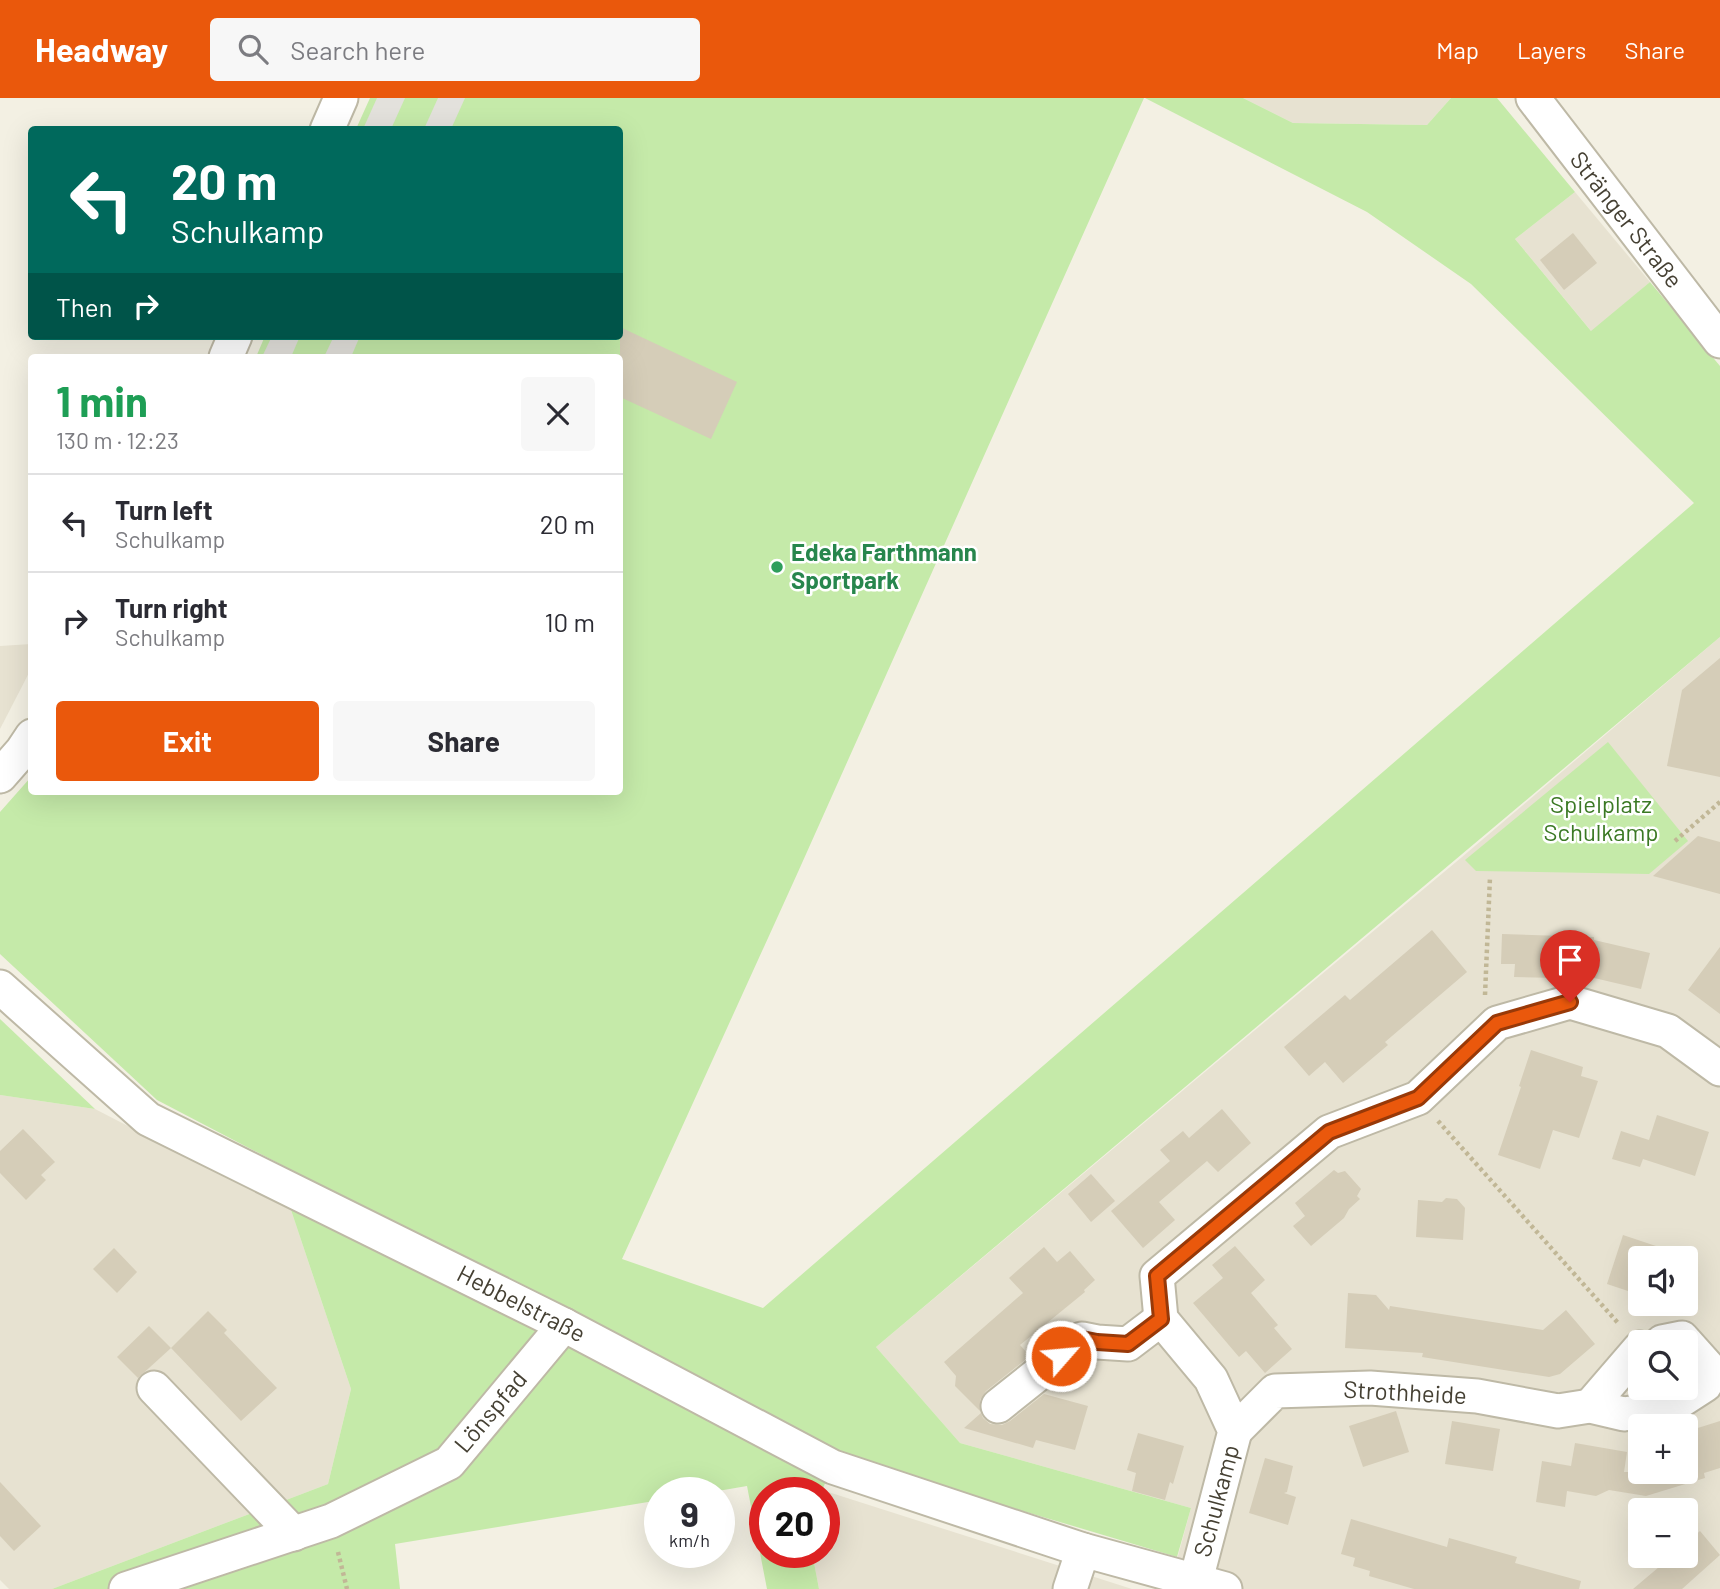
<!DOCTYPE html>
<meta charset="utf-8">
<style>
body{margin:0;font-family:Barlow,sans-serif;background:#f7f7f7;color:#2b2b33;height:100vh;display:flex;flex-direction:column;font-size:26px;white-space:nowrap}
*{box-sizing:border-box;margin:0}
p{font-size:23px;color:#7c7c81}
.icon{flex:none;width:38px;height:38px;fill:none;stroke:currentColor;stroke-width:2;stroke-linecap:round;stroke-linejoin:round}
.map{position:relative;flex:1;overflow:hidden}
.side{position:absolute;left:28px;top:256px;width:595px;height:441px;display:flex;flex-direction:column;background:#fff;border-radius:7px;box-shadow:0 7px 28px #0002}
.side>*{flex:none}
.hud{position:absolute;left:28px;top:28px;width:595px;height:214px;border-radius:7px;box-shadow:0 7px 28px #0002;background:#00695c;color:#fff;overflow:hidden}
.controls{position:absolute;left:1628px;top:1148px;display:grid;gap:14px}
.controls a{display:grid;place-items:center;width:70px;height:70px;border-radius:7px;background:#fff;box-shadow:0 7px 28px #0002;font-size:35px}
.speed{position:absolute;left:644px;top:1379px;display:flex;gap:14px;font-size:35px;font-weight:700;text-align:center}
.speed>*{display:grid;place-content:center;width:91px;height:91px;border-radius:50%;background:#fff;box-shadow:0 7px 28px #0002;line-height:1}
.speed small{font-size:18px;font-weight:400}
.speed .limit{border:10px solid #d22;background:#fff;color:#111}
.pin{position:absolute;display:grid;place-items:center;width:60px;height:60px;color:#fff;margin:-72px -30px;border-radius:50% 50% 50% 0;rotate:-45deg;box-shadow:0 0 7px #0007}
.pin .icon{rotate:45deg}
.me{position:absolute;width:77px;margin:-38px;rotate:63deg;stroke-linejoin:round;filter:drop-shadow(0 0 5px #0008)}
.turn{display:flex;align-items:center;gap:24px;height:147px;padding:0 28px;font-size:32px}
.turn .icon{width:91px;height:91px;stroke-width:2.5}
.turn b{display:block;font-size:49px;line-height:60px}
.then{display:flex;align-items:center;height:66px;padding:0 28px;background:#0003;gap:14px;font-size:26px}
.round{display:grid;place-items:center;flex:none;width:74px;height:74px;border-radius:7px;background:#f7f7f7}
.summary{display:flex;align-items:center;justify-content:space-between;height:119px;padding:0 28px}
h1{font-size:42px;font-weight:700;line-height:52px;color:#1e9e55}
.primary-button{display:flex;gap:14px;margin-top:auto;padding:14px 28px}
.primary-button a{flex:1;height:80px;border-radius:7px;background:#ea580c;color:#fff;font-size:28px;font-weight:700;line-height:80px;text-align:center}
.primary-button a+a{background:#f7f7f7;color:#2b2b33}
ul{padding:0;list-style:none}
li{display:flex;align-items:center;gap:21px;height:98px;padding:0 28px;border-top:2px solid #e1e1e2}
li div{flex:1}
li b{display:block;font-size:26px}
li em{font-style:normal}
header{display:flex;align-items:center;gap:42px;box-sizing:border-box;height:98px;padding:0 35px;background:#ea580c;color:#fff}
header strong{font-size:33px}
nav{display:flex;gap:38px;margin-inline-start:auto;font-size:24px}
.search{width:490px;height:63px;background:#f7f7f7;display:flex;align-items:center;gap:18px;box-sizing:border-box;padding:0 24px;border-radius:7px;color:#7c7c81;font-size:26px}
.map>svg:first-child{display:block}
.residential{fill:#e7e2d1;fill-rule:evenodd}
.green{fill:#c5eaa9}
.parking{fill:#e3e1dc}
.building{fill:#d5cdb8}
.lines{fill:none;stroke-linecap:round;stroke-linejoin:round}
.minor-casing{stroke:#beb9a6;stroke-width:37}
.path{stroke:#c1b796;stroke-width:4.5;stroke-dasharray:3.5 3.5;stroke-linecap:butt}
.minor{stroke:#fff;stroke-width:33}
.route-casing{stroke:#983908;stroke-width:18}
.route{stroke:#ea580c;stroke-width:12}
.leisure-dot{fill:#2e9e5b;stroke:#fff;stroke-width:2.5}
.labels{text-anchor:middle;stroke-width:5;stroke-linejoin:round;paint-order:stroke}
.street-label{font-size:24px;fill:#454033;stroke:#fff}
.leisure-label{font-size:24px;font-weight:bold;fill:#27864d;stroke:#fff;text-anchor:start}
.park-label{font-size:24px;fill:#3b7924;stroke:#fff}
</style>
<header>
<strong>Headway</strong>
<div class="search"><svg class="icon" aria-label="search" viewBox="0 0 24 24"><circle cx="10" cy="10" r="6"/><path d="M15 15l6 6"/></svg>Search here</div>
<nav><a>Map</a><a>Layers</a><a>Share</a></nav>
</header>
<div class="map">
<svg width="1720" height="1491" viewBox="0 0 1720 1491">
<rect width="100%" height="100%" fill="#f3f0e3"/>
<g class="residential">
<polygon points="1243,0 1451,0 1427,27 1293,25"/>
<polygon points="1575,94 1650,184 1592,234 1515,141"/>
<path d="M1720,539V1491H1169L1191,1410L960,1345L876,1249L1462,759ZM1640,1160H1685V1206H1640ZM1640,1244H1685V1290H1640ZM1640,1328H1685V1374H1640ZM1640,1412H1685V1458H1640Z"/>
<polygon points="31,546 31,571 0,631 0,548"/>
<polygon points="0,997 95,1011 291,1112 351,1291 328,1386 52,1491 9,1491 0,1482"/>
<polygon points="822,1392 1132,1491 819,1491 812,1454 824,1454 824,1395 821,1395"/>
</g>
<g class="green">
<polygon points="370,0 1144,0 798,774 622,1161 763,1210 1694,405 1471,186 1367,114 1145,0 1243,0 1293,25 1427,27 1451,0 1497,0 1575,94 1515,141 1591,233 1650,184 1720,268 1720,539 876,1249 960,1345 1191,1410 1177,1459 859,1364 839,1352 821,1395 765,1395 765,1454 812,1454 819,1491 767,1491 747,1388 706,1395 660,1395 660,1402 395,1446 400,1491 52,1491 328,1386 351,1291 291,1112 318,1086 157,1002 0,856 0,714 31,679 32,693 620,693 620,259 256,259 265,238 620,238 620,32 356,31"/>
<polygon points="1608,644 1688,743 1649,776 1476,773 1465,762"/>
<polygon points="0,921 95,1011 0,997"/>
</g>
<g class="parking">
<polygon points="377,0 405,0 391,31 363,31"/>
<polygon points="438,0 465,0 451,31 424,31"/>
<polygon points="272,238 300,238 291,259 262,259"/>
<polygon points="334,238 360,238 351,259 324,259"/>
</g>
<g class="building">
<polygon points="1573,135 1597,165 1564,192 1540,162"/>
<polygon points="620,229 737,284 711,341 620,299"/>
<polygon points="1720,560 1720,679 1667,668 1682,592"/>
<polygon points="1698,738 1720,744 1720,796 1653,778"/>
<polygon points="1432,832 1467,874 1385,944 1388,947 1343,985 1325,964 1309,978 1284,949 1345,897 1350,902"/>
<polygon points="1502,836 1594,839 1594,842 1650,855 1641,891 1556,871 1556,880 1514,879 1515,866 1501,866"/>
<polygon points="1720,849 1720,916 1688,892"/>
<polygon points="1531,952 1583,969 1581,978 1598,983 1579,1040 1553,1032 1540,1071 1498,1057 1521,989 1519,988"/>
<polygon points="1222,1011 1251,1045 1218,1074 1207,1063 1159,1104 1175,1122 1143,1150 1111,1113 1170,1063 1160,1052 1183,1033 1189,1040"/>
<polygon points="1657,1017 1709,1034 1695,1078 1643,1061 1640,1069 1612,1061 1621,1033 1649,1042"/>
<polygon points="23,1031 55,1064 41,1077 46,1082 26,1102 0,1075 0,1053"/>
<polygon points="1334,1072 1338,1075 1345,1073 1361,1091 1357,1098 1360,1101 1349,1111 1344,1120 1311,1148 1293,1128 1305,1118 1295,1105"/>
<polygon points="1091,1076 1115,1103 1091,1124 1068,1096"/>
<polygon points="1446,1100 1457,1101 1465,1110 1463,1142 1416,1139 1418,1102 1442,1104"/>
<polygon points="1623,1137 1671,1153 1669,1160 1640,1160 1640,1197 1607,1186"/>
<polygon points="1235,1148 1265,1182 1251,1195 1278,1227 1274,1230 1292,1251 1265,1275 1246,1253 1239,1259 1193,1205 1223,1180 1212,1167"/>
<polygon points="1044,1149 1057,1164 1070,1153 1095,1182 1084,1192 1085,1194 1020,1247 1030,1258 986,1293 980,1302 980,1313 955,1288 956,1278 944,1264 1023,1195 1009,1180"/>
<polygon points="114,1150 137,1174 117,1195 93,1171"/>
<polygon points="1685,1166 1696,1169 1685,1200"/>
<polygon points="1348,1195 1376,1197 1389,1212 1390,1208 1543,1232 1566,1212 1595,1246 1560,1276 1549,1279 1422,1259 1423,1255 1345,1250"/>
<polygon points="208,1213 227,1232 224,1235 277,1290 241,1323 171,1250"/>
<polygon points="149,1228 171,1250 138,1280 117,1259"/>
<polygon points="1044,1296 1088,1308 1075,1352 1036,1342 1033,1350 964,1330 981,1315 983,1320 990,1326 1002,1327 1010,1323"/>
<polygon points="1396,1313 1409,1354 1363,1369 1349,1328"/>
<polygon points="1452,1323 1500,1331 1493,1373 1445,1366"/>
<polygon points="1720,1323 1720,1370 1704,1375 1705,1380 1646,1398 1609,1392 1596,1398 1567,1393 1565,1409 1536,1404 1542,1363 1571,1368 1575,1345 1627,1354 1624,1374 1685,1374 1685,1334"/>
<polygon points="1138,1335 1184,1348 1173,1386 1170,1384 1165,1402 1132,1393 1136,1375 1127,1372"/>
<polygon points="1265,1360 1293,1368 1287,1394 1284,1395 1296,1399 1288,1427 1249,1415"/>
<polygon points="0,1384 41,1428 14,1453 0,1438"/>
<polygon points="1351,1421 1447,1449 1449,1440 1517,1459 1515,1465 1581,1483 1579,1491 1414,1491 1369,1478 1370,1473 1353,1468 1355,1460 1341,1456"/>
<polygon points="1700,1433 1720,1457 1682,1491 1633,1491 1672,1458 1685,1458 1685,1446"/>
</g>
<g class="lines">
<defs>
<g id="minor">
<polyline points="1533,0 1720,243"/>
<polyline points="327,32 341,0"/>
<polyline points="226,259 235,238"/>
<polyline points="0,678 22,653 32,638"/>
<polyline points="0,889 148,1021 564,1227 833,1369 1083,1452"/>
<polyline points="154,1290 294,1436"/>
<polyline points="998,1308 1082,1241 1097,1244 1128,1246 1161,1221"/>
<polyline points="1590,1308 1640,1250"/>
<polyline points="1235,1333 1275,1293 1370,1290 1477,1298 1558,1313 1590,1308 1624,1316 1671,1309 1705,1287 1708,1269 1682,1240 1662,1244"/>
<polyline points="1196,1482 1235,1333 1211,1281 1161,1221 1157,1178 1329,1034 1418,1000 1497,925 1570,904 1668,933 1720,971"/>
<polyline points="126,1491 331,1423 449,1365 564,1227"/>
<polyline points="1070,1491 1083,1452 1225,1491"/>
</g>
</defs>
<use href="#minor" class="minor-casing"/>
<g class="path">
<polyline points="1675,743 1720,704"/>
<polyline points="1485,897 1490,779"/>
<polyline points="1438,1023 1618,1225"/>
<polyline points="338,1454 347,1491"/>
</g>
<use href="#minor" class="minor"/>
</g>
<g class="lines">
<defs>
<polyline id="route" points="1061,1258 1082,1241 1097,1244 1128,1246 1161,1221 1157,1178 1329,1034 1418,1000 1497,925 1570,904"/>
</defs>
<use href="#route" class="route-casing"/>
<use href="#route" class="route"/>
</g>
<circle class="leisure-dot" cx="777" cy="469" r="7"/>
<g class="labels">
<g class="street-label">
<text transform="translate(1626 122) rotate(52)" y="8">Stränger Straße</text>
<text transform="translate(521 1206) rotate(27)" y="8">Hebbelstraße</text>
<text transform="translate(1405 1295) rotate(3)" y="8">Strothheide</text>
<text transform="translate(491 1314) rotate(-50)" y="8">Lönspfad</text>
<text transform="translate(1217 1403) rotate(-75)" y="8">Schulkamp</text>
</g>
<g class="leisure-label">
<text x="791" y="463">Edeka Farthmann<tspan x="791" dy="28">Sportpark</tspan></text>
</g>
<g class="park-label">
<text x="1601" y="715">Spielplatz<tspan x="1601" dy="28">Schulkamp</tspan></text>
</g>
</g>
</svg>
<div class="controls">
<a><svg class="icon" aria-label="sound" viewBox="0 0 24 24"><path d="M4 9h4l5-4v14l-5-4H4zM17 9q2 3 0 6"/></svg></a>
<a><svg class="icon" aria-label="search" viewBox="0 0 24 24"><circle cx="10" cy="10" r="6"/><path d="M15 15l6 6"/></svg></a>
<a>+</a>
<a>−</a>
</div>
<div class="speed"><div>9<small>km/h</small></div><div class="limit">20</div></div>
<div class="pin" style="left:1570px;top:904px;background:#d93025"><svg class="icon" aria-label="arrive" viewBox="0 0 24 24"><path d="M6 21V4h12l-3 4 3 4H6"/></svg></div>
<svg class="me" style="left:1061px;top:1258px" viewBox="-20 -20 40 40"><circle r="17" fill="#ea580c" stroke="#fff" stroke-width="3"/><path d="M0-11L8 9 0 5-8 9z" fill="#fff"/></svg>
<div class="hud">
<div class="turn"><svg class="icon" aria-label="left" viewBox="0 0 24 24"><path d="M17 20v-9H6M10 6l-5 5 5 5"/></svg><div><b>20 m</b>Schulkamp</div></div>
<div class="then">Then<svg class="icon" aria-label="right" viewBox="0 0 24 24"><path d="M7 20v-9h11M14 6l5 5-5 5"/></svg></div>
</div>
<section class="side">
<div class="summary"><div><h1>1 min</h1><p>130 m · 12:23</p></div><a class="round"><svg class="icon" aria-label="close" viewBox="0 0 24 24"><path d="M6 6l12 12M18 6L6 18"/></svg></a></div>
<ul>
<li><svg class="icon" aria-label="left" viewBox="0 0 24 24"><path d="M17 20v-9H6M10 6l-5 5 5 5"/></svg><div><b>Turn left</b><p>Schulkamp</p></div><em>20 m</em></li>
<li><svg class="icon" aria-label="right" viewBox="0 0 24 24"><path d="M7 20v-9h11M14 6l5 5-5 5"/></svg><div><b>Turn right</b><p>Schulkamp</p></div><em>10 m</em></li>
</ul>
<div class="primary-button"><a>Exit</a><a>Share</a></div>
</section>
</div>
